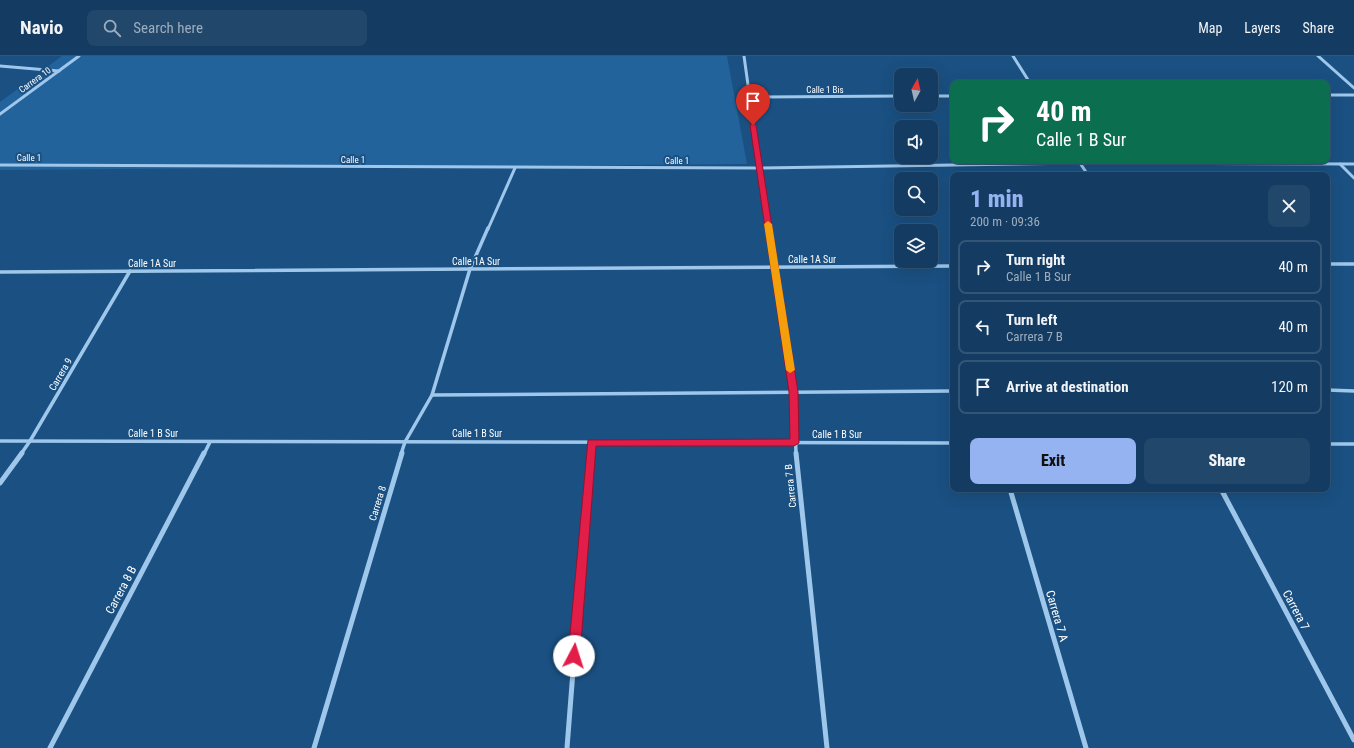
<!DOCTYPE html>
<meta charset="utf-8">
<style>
body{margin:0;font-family:"Roboto Condensed",sans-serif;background:#21476b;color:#f1f3f6;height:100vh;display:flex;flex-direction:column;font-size:15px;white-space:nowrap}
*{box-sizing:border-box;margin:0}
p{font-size:13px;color:#9dadbe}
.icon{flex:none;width:22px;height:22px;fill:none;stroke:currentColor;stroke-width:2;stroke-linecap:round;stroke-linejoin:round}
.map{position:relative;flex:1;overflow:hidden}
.side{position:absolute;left:950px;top:116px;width:380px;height:320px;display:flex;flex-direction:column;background:#143c62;border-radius:8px;box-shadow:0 4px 16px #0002,0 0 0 1px #335677}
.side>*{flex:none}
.top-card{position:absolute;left:950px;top:24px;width:380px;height:84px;border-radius:8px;box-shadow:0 4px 16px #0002,0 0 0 1px #335677;background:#0b6e4f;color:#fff;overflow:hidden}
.needle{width:26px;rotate:8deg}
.fabs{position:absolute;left:894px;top:12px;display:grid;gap:8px}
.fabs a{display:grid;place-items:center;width:44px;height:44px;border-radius:8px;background:#143c62;box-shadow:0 4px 16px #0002,0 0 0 1px #335677;font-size:20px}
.pin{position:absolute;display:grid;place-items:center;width:34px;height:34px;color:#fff;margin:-41px -17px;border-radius:50% 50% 50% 0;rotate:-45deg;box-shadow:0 0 4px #0007}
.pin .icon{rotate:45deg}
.me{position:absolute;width:44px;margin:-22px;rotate:5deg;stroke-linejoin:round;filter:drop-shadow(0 0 3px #0008)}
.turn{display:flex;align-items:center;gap:14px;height:84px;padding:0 20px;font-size:18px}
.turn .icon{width:52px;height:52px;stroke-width:2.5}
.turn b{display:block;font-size:28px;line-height:34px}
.round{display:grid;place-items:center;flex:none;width:42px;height:42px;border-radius:8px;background:#21476b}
.summary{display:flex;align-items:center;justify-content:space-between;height:68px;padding:0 20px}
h1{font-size:24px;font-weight:800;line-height:30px;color:#95b2f1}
.cta{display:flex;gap:8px;margin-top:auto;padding:8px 20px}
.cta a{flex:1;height:46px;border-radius:8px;background:#95b2f1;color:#111;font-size:16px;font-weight:800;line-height:46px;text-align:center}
.cta a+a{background:#21476b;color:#f1f3f6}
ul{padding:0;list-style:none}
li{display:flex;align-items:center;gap:12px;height:54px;margin:0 8px 6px;padding:0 12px;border:2px solid #335677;border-radius:8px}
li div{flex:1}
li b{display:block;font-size:15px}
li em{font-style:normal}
header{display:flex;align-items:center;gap:24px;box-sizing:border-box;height:56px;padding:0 20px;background:#143c62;border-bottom:1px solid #335677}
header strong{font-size:19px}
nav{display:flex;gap:22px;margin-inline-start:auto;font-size:14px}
.search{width:280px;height:36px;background:#21476b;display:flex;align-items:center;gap:10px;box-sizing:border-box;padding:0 14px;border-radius:8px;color:#9dadbe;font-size:15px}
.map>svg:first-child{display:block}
.green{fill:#23639b}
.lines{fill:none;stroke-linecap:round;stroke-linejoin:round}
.minor-far2{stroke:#9ec7eb;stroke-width:3}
.minor-far1{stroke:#9ec7eb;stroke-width:3.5}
.minor{stroke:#9ec7eb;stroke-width:5}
.route{fill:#e11d48;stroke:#92132f}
.slow{fill:#f59e0b}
.labels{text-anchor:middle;stroke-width:4;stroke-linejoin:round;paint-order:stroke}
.far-street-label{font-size:9px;fill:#fff;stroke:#1a5082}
.street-label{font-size:10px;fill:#fff;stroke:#1a5082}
.near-street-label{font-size:12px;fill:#fff;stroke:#1a5082}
</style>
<header>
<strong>Navio</strong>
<div class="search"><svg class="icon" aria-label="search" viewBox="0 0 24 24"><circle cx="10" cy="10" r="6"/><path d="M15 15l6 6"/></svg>Search here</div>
<nav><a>Map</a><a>Layers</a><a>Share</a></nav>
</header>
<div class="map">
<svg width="1354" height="692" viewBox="0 0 1354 692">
<rect width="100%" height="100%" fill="#1a5082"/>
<polygon class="green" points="62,0 727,0 747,108 0,114 0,46"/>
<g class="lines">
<g class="minor-far2">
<polyline points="744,0 768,173"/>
<polyline points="1013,0 1030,27"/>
<polyline points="1318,0 1354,32"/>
<polyline points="0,10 59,15"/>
<polyline points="1327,39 1354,39"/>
<polyline points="931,40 953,40"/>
<polyline points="749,41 901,40"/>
<polyline points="0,58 79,0"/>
<polyline points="1080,107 1088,119"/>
<polyline points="1340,108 1354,122"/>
<polyline points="0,109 759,112 1081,107 1354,108"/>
<polyline points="488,173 515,112"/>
</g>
<g class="minor-far1">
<polyline points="768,172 794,336 796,398"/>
<polyline points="1327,208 1354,208"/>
<polyline points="0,216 953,210"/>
<polyline points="1327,334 1354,335"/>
<polyline points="432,339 953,335"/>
<polyline points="0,385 953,387"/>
<polyline points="1327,388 1354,388"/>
<polyline points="21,398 30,385 130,215"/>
<polyline points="204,398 210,386"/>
<polyline points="401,398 405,386 432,339 470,213 488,172"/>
<polyline points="590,398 591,387"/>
</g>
<g class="minor">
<polyline points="796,397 827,692"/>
<polyline points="0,427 22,397"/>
<polyline points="1010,433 1086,692"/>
<polyline points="1221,433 1354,684"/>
<polyline points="50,692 204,397"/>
<polyline points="314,692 402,397"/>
<polyline points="567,692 590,397"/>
</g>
</g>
<polygon class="route" points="753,67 756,69 798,336 799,387 794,390 596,390 580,600 578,604 574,606 570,604 568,600 588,384 790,383 789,336 750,69"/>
<polygon class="slow" points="768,165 772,168 795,314 790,317 786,314 764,168"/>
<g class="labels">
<g class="far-street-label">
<text transform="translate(35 24) rotate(-36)" y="3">Carrera 10</text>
<text x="825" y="37">Calle 1 Bis</text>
<text x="29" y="105">Calle 1</text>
<text x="353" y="107">Calle 1</text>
<text x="677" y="108">Calle 1</text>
</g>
<g class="street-label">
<text x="812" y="207">Calle 1A Sur</text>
<text x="476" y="209">Calle 1A Sur</text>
<text x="152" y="211">Calle 1A Sur</text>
<text transform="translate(60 318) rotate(-60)" y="4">Carrera 9</text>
<text x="153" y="381">Calle 1 B Sur</text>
<text x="477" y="381">Calle 1 B Sur</text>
<text x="837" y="382">Calle 1 B Sur</text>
<text transform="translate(790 430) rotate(-96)" y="4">Carrera 7 B</text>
<text transform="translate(377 447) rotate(-73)" y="4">Carrera 8</text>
</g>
<g class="near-street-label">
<text transform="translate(121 534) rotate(-62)" y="4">Carrera 8 B</text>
<text transform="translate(1296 554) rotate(62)" y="4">Carrera 7</text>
<text transform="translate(1057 560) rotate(74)" y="4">Carrera 7 A</text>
</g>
</g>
</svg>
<div class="fabs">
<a><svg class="needle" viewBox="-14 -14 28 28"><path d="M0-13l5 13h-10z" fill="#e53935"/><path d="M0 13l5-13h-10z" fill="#9dadbe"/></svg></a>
<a><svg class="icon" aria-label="sound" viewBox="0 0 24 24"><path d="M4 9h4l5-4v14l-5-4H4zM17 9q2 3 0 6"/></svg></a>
<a><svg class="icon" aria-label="search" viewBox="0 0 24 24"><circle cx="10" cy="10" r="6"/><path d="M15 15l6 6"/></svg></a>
<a><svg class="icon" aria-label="layers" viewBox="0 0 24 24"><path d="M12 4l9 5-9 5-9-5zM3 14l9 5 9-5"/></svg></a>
</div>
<div class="pin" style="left:753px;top:69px;background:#d93025"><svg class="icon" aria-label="arrive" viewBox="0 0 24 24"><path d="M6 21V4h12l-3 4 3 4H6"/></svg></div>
<svg class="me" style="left:574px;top:600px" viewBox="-20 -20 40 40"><circle r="19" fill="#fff"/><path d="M0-13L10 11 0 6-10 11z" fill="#e11d48"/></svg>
<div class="top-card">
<div class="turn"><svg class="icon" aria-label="right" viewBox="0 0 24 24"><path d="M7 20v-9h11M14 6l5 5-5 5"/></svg><div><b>40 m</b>Calle 1 B Sur</div></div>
</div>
<section class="side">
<div class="summary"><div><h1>1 min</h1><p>200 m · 09:36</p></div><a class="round"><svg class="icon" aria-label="close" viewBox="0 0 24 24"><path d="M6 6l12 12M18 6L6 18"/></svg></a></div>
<ul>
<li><svg class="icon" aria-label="right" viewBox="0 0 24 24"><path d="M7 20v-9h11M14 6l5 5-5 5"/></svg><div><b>Turn right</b><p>Calle 1 B Sur</p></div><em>40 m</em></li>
<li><svg class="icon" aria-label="left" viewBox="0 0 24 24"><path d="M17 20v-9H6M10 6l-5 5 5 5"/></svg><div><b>Turn left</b><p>Carrera 7 B</p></div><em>40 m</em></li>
<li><svg class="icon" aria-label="arrive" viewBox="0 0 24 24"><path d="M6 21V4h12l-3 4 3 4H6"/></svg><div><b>Arrive at destination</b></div><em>120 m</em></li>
</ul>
<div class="cta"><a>Exit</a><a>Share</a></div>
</section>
</div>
